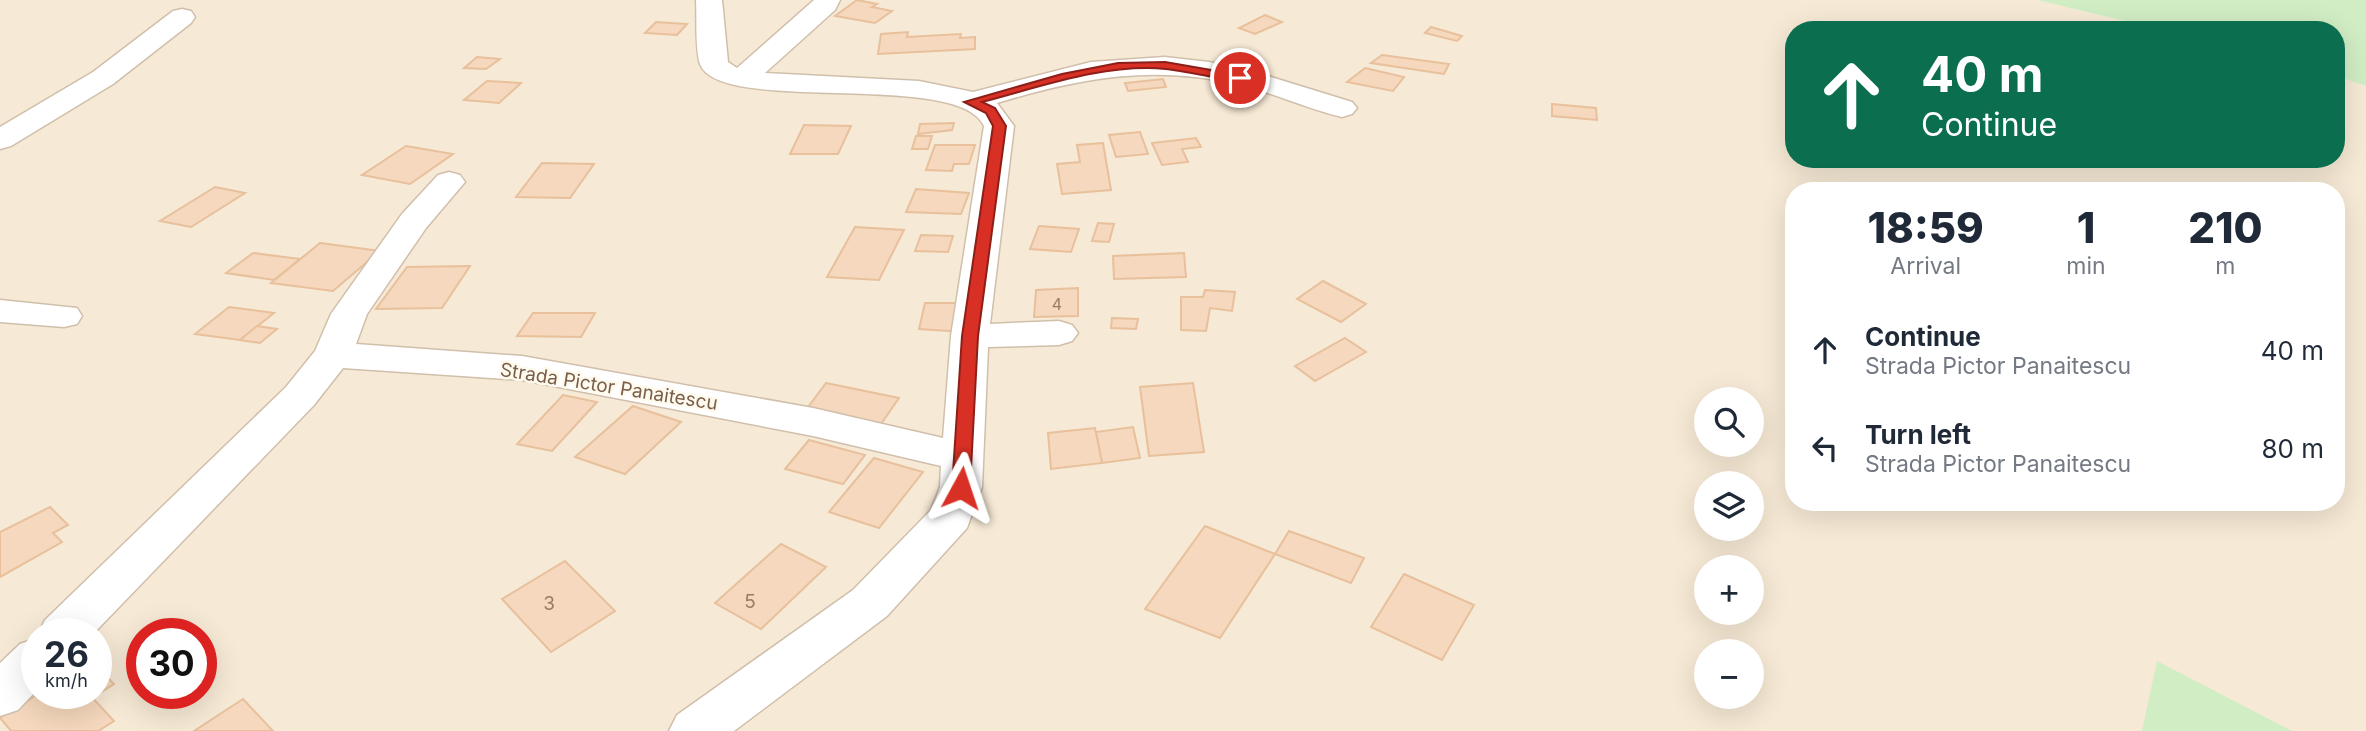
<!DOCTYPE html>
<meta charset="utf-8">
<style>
body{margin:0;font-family:Inter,sans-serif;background:#f2f2f3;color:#1f2937;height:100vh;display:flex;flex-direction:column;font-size:26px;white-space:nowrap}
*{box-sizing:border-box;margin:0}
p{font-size:23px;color:#747a83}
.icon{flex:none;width:38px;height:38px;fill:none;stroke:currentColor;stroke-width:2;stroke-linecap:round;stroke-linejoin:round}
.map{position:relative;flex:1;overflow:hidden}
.drawer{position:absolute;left:1785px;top:182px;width:560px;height:329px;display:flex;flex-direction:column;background:#fff;border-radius:28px;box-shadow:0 7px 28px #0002}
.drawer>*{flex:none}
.hud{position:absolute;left:1785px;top:21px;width:560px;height:147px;border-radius:28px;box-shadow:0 7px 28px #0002;background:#0b6e4f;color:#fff;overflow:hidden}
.fabs{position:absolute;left:1694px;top:387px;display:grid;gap:14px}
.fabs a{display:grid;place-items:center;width:70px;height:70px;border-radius:50%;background:#fff;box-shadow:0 7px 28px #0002;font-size:35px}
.speed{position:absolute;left:21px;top:618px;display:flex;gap:14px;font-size:35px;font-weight:700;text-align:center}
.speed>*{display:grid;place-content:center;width:91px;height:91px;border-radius:50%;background:#fff;box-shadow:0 7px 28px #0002;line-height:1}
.speed small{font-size:18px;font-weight:400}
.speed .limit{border:10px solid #d22;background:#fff;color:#111}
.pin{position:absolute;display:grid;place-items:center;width:60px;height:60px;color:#fff;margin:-30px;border:4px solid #fff;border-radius:50%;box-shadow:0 2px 7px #0007}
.me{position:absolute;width:77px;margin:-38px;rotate:5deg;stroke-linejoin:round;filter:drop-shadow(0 0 5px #0008)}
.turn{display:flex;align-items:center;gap:24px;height:147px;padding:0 21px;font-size:32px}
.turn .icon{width:91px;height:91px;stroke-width:2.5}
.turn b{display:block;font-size:49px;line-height:60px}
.eta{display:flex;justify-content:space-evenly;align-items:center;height:119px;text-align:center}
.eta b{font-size:42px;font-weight:800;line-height:49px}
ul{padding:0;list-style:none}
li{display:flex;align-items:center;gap:21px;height:98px;padding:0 21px}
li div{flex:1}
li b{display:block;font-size:26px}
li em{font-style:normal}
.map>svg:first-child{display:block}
.residential{fill:#f6e9d5;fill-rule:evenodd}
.green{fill:#d1edc4}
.building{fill:#f5d8bd;stroke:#e8c09c;stroke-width:2}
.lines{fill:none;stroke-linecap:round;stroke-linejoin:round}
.minor-casing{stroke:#d0bfab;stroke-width:3}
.minor{fill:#fff;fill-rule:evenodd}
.route{fill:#d93025;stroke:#8d1f18;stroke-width:2}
.labels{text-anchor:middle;stroke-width:5;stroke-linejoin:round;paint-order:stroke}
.number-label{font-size:16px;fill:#987c66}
.street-label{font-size:19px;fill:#795e49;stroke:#fffaee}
.near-number-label{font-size:19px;fill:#987c66}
</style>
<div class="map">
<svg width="2366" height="731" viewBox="0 0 2366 731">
<rect width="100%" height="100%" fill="#fef7e7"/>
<path class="residential" d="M0,0H2037L2162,30H1794V159H2336V76L2366,86V731H0ZM1794,191H2336V502H1794ZM1706,399H1752V444H1706ZM1706,483H1752V528H1706ZM1706,567H1752V612H1706ZM37,634H96V693H37ZM142,634H201V693H142ZM1706,651H1752V696H1706Z"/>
<g class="green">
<polygon points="2037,0 2366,0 2366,86 2336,76 2336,30 2162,30"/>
<polygon points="2157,661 2292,731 2142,731"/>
</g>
<g class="building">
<polygon points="857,0 877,4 872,7 892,11 875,23 835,16"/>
<polygon points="1265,15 1282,22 1255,34 1239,28"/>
<polygon points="656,22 687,24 677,35 645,33"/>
<polygon points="1431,27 1462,36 1457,41 1425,33"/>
<polygon points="908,32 907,37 961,34 960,38 975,37 975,49 878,54 881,34"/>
<polygon points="1382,55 1449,64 1444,74 1371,63"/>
<polygon points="477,57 500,59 486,69 464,68"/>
<polygon points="1365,68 1404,77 1393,91 1347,82"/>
<polygon points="1163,79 1166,87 1128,91 1125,83"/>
<polygon points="487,81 521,83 499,103 464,100"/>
<polygon points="1552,104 1596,108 1597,120 1552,116"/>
<polygon points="954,123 952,130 918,134 920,124"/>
<polygon points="804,125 851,126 838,154 790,154"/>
<polygon points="1140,132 1148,154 1116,157 1109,135"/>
<polygon points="916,136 932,136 928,149 912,149"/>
<polygon points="1196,138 1201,147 1182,149 1188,162 1162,165 1152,143"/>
<polygon points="1103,143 1111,190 1062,194 1057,164 1080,162 1077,145"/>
<polygon points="935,145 975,145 969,164 954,164 952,171 926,170"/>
<polygon points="406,146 453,154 410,184 362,175"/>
<polygon points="542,163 594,164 570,198 516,197"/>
<polygon points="215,187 245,193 191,227 160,221"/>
<polygon points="916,189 969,193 961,214 906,212"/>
<polygon points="1098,223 1114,224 1109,242 1092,241"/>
<polygon points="1039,226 1079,229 1071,252 1030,249"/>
<polygon points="855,227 904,230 879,280 827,277"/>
<polygon points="921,235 953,236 948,252 915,251"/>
<polygon points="320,243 380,251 333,291 271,283"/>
<polygon points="253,253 300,259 274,280 226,273"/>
<polygon points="1184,253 1186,277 1114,279 1113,256"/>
<polygon points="470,266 442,308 376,309 407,267"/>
<polygon points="1323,281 1366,304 1341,322 1297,299"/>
<polygon points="1078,288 1078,316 1034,317 1036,290"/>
<polygon points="1205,290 1235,292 1232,311 1210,308 1206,331 1181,330 1181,297 1203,297"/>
<polygon points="925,303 964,303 963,332 919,329"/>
<polygon points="229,307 274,313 240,340 195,334"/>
<polygon points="533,313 595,313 581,337 517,336"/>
<polygon points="1112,318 1138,319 1136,329 1111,328"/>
<polygon points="257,326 277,329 260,343 240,340"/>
<polygon points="1345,338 1366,352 1315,381 1295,366"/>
<polygon points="826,383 899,398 879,427 805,411"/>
<polygon points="1193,383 1204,452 1149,456 1140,387"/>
<polygon points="563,395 597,402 552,451 517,444"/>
<polygon points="633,406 681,422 625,474 575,457"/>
<polygon points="1133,427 1140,458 1102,463 1096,432"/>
<polygon points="1095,428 1102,463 1051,469 1048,433"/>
<polygon points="809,440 865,455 843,484 785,469"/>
<polygon points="874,458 923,472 879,528 829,512"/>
<polygon points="50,507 68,525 53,533 62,542 0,577 0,532"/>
<polygon points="1205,526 1275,554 1220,638 1145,609"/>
<polygon points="1289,531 1364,558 1351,583 1275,554"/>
<polygon points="781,544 826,567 761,629 715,603"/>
<polygon points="565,561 615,611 551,652 502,599"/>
<polygon points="1404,574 1474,605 1442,660 1371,627"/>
<polygon points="96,665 114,684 92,698 88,693 96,693"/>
<polygon points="40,693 88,693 114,721 98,731 11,731 0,718"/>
<polygon points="243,699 273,731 194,731"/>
</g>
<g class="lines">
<defs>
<g id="minor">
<path d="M696,0H722L728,62L737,68L814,0H840L835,10L765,73L919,81L973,92L1091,62L1165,57L1209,62L1255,72L1352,102L1357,108L1352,114L1342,117C1309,109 1278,95 1245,86C1156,64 1083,77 997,103L1014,126L990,324L1059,321L1072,325L1078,333L1072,341L1059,345L988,347L982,487L967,528L887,616L734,731H669L677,715L853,590L931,510L940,487L941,466L813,436L522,380L343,368L314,405L93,634H38L45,620L286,387L315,351L331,314L402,214L438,175L449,172L460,175L465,182L426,228L367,314L356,344L522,356L813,408L943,438L951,336L984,126C959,69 719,116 700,64C695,49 697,17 696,0Z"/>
<polygon points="182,9 191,11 195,17 191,23 113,84 11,146 0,149 0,127 93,72 173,11"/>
<polygon points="0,300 77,308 82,316 77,324 64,327 0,322"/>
<polygon points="37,638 37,690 18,710 0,716 0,663 20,644"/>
</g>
</defs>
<use href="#minor" class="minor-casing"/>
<use href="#minor" class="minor"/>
</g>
<path class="route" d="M1165,62L1240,75L1246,78L1240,82C1216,78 1191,72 1166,69C1105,63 1040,87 982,102L995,108L1006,126L978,336L970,488L968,492H955L952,488L962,336L993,126L986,113L964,102L1062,74L1118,63Z"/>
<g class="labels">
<g class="number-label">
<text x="1057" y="310">4</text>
</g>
<g class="street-label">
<text transform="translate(609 386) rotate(9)" y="7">Strada Pictor Panaitescu</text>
</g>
<g class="near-number-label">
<text x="750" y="608">5</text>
<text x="549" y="610">3</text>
</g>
</g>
</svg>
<div class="fabs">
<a><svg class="icon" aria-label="search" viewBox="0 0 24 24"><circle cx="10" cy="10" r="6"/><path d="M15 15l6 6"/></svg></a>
<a><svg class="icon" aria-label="layers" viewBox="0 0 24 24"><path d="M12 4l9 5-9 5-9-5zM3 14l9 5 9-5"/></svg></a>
<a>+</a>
<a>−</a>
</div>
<div class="speed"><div>26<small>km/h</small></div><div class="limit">30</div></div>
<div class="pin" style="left:1240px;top:78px;background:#d93025"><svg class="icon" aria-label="arrive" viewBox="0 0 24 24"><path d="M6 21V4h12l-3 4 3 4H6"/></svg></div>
<svg class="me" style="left:961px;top:488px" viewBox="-20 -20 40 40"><path d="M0-17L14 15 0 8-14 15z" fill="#d93025" stroke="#fff" stroke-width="4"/></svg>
<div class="hud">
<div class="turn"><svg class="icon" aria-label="ahead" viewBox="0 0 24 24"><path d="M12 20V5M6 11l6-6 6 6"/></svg><div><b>40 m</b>Continue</div></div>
</div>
<section class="drawer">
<div class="eta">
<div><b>18:59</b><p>Arrival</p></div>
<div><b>1</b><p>min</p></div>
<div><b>210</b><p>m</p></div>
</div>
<ul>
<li><svg class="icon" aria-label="ahead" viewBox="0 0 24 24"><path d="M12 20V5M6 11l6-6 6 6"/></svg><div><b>Continue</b><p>Strada Pictor Panaitescu</p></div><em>40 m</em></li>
<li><svg class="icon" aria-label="left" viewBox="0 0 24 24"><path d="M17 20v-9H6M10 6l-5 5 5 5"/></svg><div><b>Turn left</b><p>Strada Pictor Panaitescu</p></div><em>80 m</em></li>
</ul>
</section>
</div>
